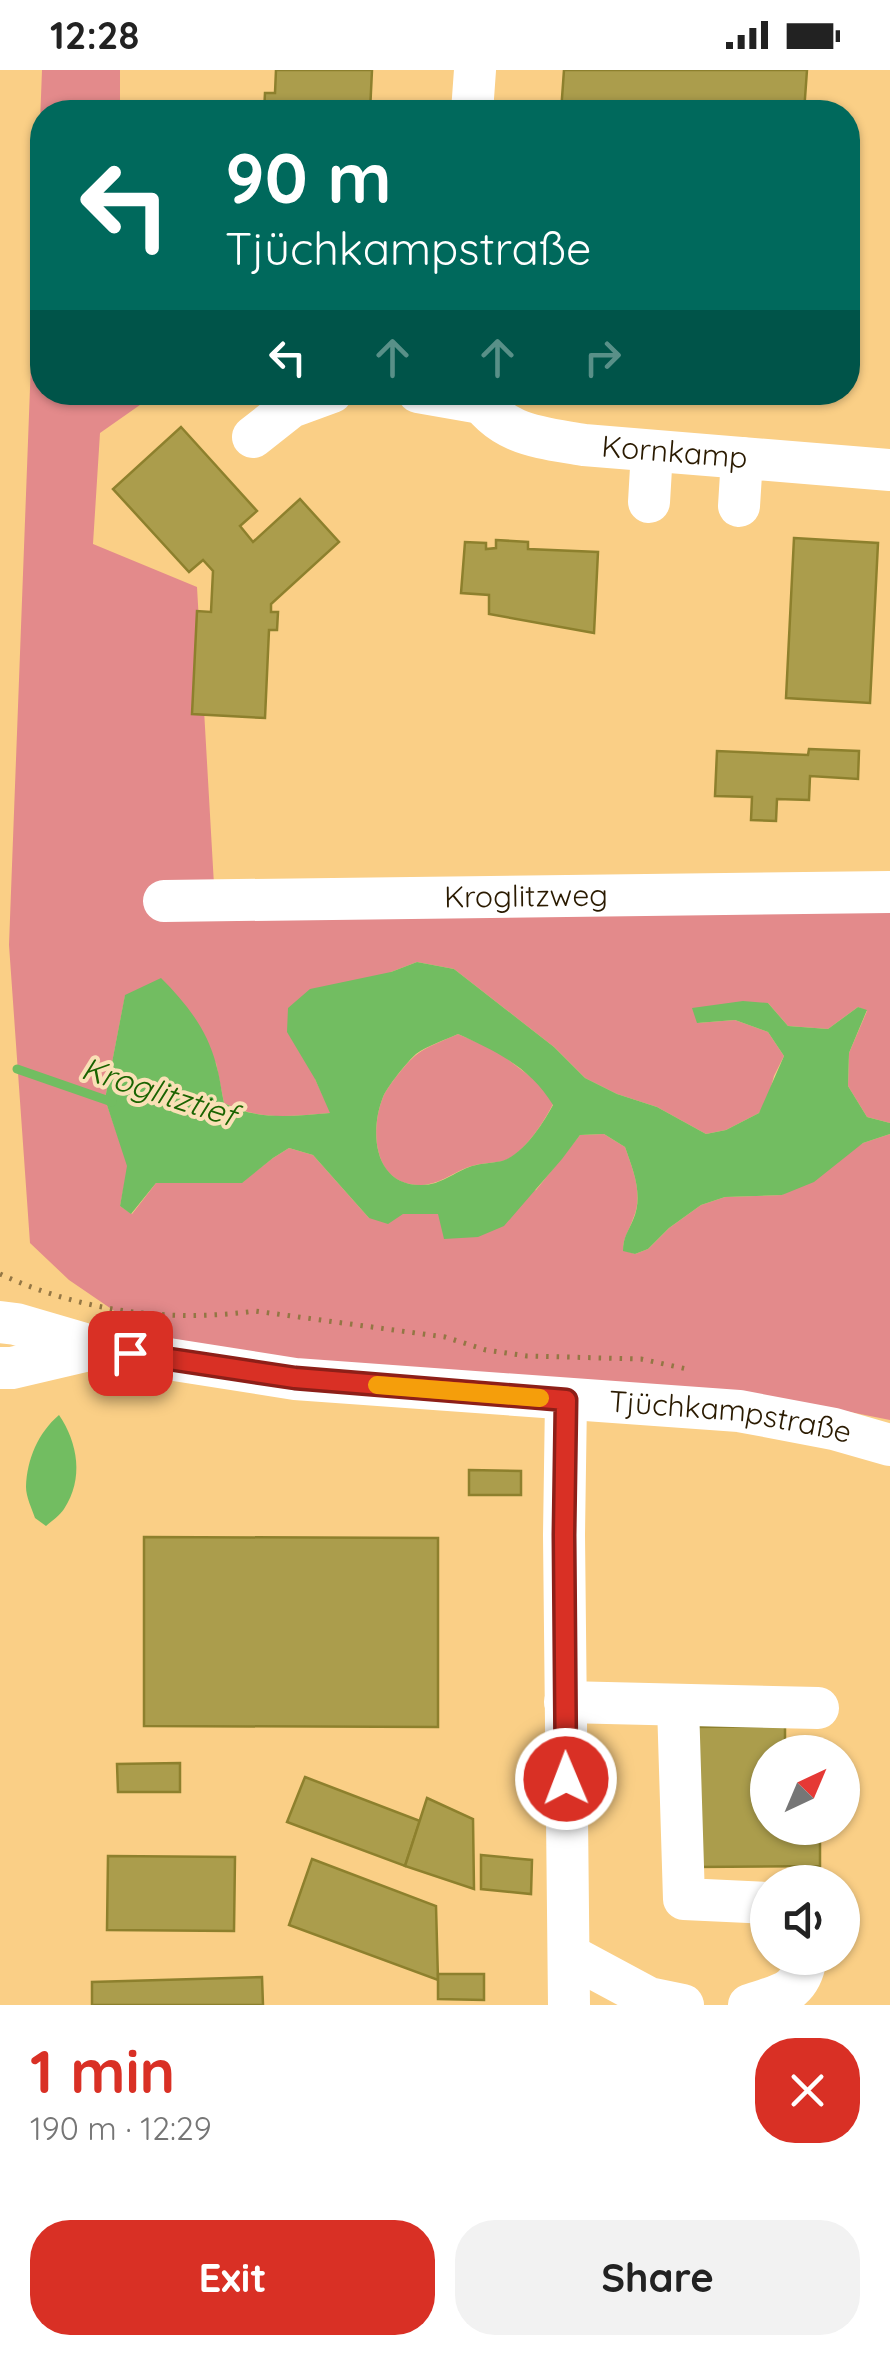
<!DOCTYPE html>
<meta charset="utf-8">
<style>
body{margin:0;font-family:Quicksand,sans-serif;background:#f2f2f2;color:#222;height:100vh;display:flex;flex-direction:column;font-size:38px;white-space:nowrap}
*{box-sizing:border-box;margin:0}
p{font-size:32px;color:#767676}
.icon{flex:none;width:55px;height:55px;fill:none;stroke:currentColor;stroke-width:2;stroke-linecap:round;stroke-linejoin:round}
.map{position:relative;height:1935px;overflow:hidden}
.sheet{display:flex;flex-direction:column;background:#fff;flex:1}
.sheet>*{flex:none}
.hud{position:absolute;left:30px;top:30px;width:830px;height:305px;border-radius:40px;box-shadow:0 2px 8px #0004;background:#00695c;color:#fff;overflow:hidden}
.needle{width:65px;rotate:44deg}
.tools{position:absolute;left:750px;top:1665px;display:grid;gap:20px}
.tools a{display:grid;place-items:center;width:110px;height:110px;border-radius:50%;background:#fff;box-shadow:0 2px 8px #0004;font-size:50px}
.pin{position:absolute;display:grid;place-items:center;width:85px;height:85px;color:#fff;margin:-42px;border-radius:20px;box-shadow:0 5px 15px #0006}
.me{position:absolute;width:110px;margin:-55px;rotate:359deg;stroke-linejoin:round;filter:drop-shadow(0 0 8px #0008)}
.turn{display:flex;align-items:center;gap:35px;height:210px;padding:0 30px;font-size:45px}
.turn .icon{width:130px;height:130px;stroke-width:2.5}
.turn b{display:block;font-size:70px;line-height:85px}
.lanes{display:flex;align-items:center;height:95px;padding:0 30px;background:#0003;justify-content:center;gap:50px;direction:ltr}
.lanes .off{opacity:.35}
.round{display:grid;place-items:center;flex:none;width:105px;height:105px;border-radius:40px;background:#f2f2f2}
.overview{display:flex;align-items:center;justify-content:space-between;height:170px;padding:0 30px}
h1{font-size:60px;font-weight:700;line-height:75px;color:#d93025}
.cta{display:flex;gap:20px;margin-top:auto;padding:20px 30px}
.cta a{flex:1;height:115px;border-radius:40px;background:#d93025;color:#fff;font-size:40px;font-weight:700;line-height:115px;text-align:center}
.cta a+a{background:#f2f2f2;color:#222}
.status{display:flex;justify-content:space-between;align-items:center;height:70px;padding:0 50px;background:#fff;direction:ltr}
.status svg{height:28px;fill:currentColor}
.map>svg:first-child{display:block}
.green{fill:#e38a8b}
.water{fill:#72bd61;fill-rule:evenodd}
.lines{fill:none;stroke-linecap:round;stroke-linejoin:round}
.stream{stroke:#72bd61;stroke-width:9}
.building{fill:#ab9d4c;stroke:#8d802d;stroke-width:2.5}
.path{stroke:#937644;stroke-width:5;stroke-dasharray:2.5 8;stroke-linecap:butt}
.minor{stroke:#fff;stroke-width:42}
.route-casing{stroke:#8d1f18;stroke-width:25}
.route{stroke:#d93025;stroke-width:18}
.slow{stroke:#f59e0b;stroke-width:18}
.labels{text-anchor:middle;stroke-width:8;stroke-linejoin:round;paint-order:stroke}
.street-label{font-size:30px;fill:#2a1a00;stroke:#fae0b6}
.water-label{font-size:32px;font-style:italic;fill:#1a6300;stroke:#fae0b6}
</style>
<div class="status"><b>12:28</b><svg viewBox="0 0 49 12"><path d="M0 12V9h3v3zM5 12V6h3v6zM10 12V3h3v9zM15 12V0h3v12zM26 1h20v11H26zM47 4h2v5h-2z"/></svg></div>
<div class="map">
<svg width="890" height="1935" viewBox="0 0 890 1935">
<rect width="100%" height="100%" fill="#facf86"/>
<g class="green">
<path d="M42,0H120V42H42V322L157,323L100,363L93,474L197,517L214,815L890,808V1053L867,1047L848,1016L849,983L867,941L858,937L828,959L788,956L768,933L697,953L735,950L768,962L784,986L774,1006L768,1028L759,1043L726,1060L706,1064L657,1037L617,1024L585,1008L554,977L454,899L417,892L391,902L315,1009L331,1043C293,1046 259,1051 224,1033L216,993L125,926L105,1029L128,1096L120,1136L132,1144L156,1113H241L273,1088L289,1078L313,1085L369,1148L403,1144H438L536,1120L580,1065L604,1064L625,1077C633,1100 644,1125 633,1149C629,1161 623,1167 623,1180L635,1184L648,1179L669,1158L701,1135L725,1127L782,1125L863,1073L890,1064V1350L810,1334L327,1298L148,1264L69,1210L30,1173L9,875Z"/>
<path d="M458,964L497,981L540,1014L553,1034C544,1052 523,1085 503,1091C492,1093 482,1093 472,1096C454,1101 442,1114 422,1115C374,1117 369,1062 383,1027C387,1017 407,992 416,985C427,976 445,970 458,964Z"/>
</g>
<g class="water">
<path d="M417,892L454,899L554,977L585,1008L617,1024L657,1037L706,1064L726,1060L759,1043L784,986L768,962L735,950L697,953L692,938L743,931L768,933L788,956L828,959L858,937L867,940L849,983L848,1016L867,1047L890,1053V1064L863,1073L814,1112L782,1125L725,1127L701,1135L669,1158L648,1179L635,1184L623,1181C623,1167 628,1162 633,1150C644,1125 633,1100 625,1077L604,1064L580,1065L562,1089L504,1156L478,1167L444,1169L438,1144H403L388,1154L369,1148L313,1085L289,1078L273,1088L242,1113H156L131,1144L120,1136L127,1096L105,1029L125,925L161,908C186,933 207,959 216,994C220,1007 221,1020 224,1033C258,1051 293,1046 330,1043L315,1009L287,962L288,938L310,919L391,902ZM458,964C496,981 531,998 553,1035C544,1052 523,1085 502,1091C492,1093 482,1093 472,1096C454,1102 441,1115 422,1115C374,1116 369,1062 383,1027C387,1017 407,992 416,984C427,976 445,970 458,964Z"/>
<path d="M59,1345C78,1373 84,1409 64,1439C60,1445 52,1451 46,1456L35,1448C32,1439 26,1427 26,1417C27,1389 38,1363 59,1345Z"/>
</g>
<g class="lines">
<polyline class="stream" points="17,999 112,1032"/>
</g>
<g class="building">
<polygon points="276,0 372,0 370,42 264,42 265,23 275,23"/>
<polygon points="564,0 807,0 804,42 561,42"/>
<polygon points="592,322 687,322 686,329"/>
<polygon points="181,357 257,441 240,456 253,472 300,429 339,472 271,534 271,542 278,542 277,560 269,560 265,648 192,644 197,541 211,542 213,501 203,490 189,502 113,419"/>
<polygon points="794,468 878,473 870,633 786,628"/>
<polygon points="496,470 528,472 528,479 598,482 594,563 489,544 489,525 461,523 465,472 486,473 486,479 496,478"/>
<polygon points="809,679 859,681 858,709 810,706 809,730 777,729 776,751 751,750 752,727 715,726 717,681 808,685"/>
<polygon points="469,1400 521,1401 521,1425 469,1425"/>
<polygon points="144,1467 438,1468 438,1657 144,1656"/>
<polygon points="785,1656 785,1682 768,1682 768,1758 820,1758 820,1796 695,1797 693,1657"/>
<polygon points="180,1693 180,1722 118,1722 117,1694"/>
<polygon points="305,1707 420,1751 405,1796 287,1752"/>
<polygon points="427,1728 473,1749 474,1819 405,1796"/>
<polygon points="481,1785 532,1790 531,1824 481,1819"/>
<polygon points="108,1786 235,1787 234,1861 107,1860"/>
<polygon points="312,1789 436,1836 438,1910 289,1855"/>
<polygon points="438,1904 484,1904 484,1930 438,1929"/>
<polygon points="262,1907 263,1935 92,1935 92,1912"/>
</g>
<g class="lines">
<path class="path" d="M0,1204C80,1241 169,1253 255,1241L445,1267L486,1280L527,1286L641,1289L687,1299"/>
<g class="minor">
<polyline points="472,42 475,0"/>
<polyline points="418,322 481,333"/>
<path id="s1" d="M474,322C501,366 539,367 584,375L890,400"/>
<polyline points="253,367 291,337 332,322"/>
<polyline points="649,432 652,381"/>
<polyline points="739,436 742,388"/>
<path id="s2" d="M164,831L890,822"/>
<path id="s3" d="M0,1252L16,1254L98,1278L295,1309L739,1341L834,1359L890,1375"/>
<polyline points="0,1298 12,1298 93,1279"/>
<polyline points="566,1330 564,1465 569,1935"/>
<polyline points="565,1632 818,1638"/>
<polyline points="678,1635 684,1829 768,1833"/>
<polyline points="569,1885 649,1928 683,1935"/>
<path d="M749,1935C780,1924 800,1925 806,1888"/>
</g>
</g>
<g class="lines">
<defs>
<polyline id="route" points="130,1283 295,1308 566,1330 564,1465 566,1709"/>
</defs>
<use href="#route" class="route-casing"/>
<use href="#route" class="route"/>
<polyline class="slow" points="377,1315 540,1328"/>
</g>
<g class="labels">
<g class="street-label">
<text dy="10" stroke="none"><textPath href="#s1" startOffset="218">Kornkamp</textPath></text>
<text dy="10" stroke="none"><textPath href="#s2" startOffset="362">Kroglitzweg</textPath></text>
<text dy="10" stroke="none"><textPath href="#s3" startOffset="738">Tjüchkampstraße</textPath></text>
</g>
<g class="water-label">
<text transform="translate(159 1022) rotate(18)" y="11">Kroglitztief</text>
</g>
</g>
</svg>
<div class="tools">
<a><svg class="needle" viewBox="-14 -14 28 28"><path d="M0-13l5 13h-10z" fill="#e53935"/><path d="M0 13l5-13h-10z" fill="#767676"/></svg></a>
<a><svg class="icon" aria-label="sound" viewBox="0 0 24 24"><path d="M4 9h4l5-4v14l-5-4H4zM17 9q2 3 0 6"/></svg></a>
</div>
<div class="pin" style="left:130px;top:1283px;background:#d93025"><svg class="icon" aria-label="arrive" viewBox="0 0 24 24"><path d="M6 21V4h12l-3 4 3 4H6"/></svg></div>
<svg class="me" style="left:566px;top:1709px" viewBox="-20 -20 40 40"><circle r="17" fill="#d93025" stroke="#fff" stroke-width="3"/><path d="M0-11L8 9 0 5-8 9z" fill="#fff"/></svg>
<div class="hud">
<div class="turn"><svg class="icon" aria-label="left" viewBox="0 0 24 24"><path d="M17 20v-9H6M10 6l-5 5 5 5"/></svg><div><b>90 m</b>Tjüchkampstraße</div></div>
<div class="lanes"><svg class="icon" aria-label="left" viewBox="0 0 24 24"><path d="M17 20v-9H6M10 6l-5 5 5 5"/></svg><svg class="icon off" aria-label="ahead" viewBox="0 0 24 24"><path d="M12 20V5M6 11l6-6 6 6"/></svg><svg class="icon off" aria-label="ahead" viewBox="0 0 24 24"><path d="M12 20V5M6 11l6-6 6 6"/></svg><svg class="icon off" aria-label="right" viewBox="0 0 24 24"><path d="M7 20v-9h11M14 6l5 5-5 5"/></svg></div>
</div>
</div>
<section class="sheet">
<div class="overview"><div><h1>1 min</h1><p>190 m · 12:29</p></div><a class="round" style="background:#d93025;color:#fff"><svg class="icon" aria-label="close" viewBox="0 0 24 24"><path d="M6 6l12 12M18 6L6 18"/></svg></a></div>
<div class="cta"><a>Exit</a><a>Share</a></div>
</section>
